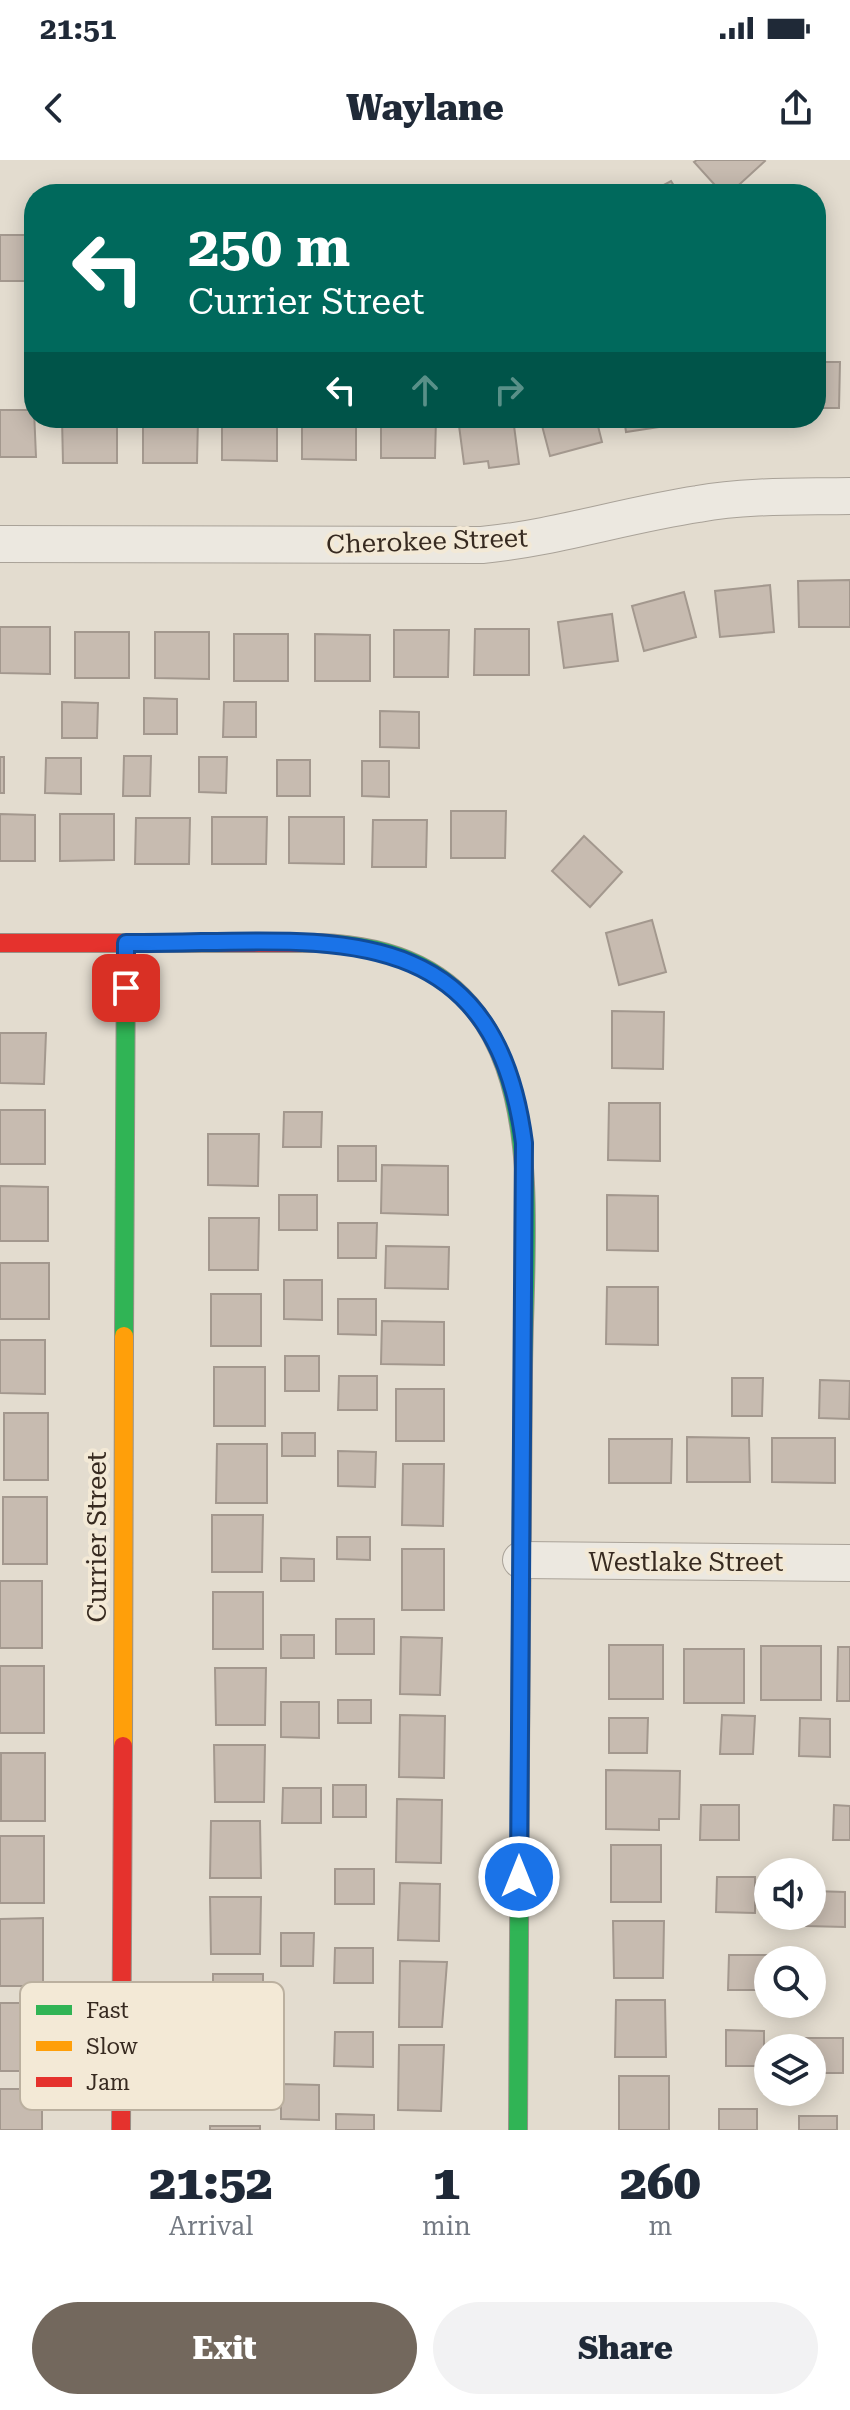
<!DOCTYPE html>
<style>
body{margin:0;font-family:"Roboto Serif",serif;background:#f2f2f3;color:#1f2937;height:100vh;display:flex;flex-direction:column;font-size:30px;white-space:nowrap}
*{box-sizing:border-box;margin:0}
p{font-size:26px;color:#747a83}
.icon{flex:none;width:44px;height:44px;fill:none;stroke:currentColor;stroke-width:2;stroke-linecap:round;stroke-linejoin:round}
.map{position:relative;height:1970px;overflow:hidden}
.details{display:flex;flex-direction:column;background:#fff;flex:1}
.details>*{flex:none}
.banner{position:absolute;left:24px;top:24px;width:802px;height:244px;border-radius:32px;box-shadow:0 4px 20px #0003;background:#00695c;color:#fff;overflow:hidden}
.buttons{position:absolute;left:754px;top:1698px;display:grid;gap:16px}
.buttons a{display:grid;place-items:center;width:72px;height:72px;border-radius:50%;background:#fff;box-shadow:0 4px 20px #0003;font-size:40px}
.pin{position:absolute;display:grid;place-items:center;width:68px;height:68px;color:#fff;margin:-34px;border-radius:16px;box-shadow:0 4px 12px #0006}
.me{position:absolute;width:88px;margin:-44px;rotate:0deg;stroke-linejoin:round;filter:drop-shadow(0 0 6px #0008)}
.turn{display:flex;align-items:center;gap:28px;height:168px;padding:0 32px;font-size:36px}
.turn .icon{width:104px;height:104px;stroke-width:2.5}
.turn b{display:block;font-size:56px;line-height:68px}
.lanes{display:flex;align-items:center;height:76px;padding:0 32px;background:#0003;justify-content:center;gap:40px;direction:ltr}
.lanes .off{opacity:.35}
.eta{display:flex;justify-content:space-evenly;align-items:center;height:136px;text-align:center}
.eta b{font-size:48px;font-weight:800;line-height:56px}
.primary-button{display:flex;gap:16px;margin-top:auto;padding:16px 32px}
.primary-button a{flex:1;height:92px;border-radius:48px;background:#73685d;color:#fff;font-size:32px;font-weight:800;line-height:92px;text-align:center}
.primary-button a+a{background:#f2f2f3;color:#1f2937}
.status{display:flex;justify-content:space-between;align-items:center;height:56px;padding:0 40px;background:#fff;direction:ltr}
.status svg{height:22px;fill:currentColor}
header{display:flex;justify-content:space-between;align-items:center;height:104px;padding:0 32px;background:#fff;font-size:36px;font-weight:800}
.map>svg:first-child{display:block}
.building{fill:#c7bbb0;stroke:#a3988e;stroke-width:2}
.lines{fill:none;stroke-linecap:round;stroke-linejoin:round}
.street-casing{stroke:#a9a298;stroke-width:38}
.fast-casing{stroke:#989188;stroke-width:20}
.slow-casing{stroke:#989188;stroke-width:20}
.jam-casing{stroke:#989188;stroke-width:20}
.street{stroke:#ece8e0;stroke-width:36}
.fast{stroke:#30b455;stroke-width:18}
.slow{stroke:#ff9f0a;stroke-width:18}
.jam{stroke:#e5322d;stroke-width:18}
.route-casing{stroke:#114b97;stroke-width:20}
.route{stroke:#1a73e8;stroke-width:14}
.labels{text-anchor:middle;stroke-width:8;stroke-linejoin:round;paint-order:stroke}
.street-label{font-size:26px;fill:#372a20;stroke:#f3e9d6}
.key{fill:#f3e9d6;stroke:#bbb09f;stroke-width:2}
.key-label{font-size:22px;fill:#372a20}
</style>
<div class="status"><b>21:51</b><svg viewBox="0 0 49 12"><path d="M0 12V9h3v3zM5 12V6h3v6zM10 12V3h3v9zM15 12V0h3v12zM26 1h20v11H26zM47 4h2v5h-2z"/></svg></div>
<header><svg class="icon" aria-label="back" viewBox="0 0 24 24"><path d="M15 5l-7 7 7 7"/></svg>Waylane<svg class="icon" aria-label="share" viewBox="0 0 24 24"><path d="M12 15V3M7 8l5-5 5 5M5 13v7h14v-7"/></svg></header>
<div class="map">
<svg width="850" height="1970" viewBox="0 0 850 1970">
<rect width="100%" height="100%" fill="#e3dccf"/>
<g class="building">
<polygon points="697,0 764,0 765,1 729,34 723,34 694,2"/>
<polygon points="671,21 679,34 647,34"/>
<rect x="0" y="75" width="29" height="46"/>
<polygon points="816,202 840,202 839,248 816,248"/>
<polygon points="0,250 34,250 36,297 0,297"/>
<polygon points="62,258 117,258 117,303 63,303"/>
<polygon points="143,258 198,258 197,303 143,303"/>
<polygon points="222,258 277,258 277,301 222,300"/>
<polygon points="302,258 356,258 356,300 302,299"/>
<polygon points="381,258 436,258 435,298 381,298"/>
<polygon points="458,258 513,258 519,304 489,308 488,301 464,304"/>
<polygon points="540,258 596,258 602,282 550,296"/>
<polygon points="624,258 678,258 679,264 626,272"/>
<rect x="703" y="258" width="55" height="2"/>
<polygon points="850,420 850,467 799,467 798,421"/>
<polygon points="770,425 774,472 720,477 715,431"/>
<polygon points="684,432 696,477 644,491 632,446"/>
<polygon points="612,454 618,501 564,508 558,462"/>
<polygon points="0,467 50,467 50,514 0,513"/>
<polygon points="475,469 529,469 529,515 474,515"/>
<polygon points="394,470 449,470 448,517 394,517"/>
<rect x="75" y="472" width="54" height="46"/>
<polygon points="155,472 209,472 209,519 155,518"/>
<rect x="234" y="474" width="54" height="47"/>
<polygon points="315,474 370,475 370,521 315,521"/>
<polygon points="144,538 177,539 177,574 144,574"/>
<polygon points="62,542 98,543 97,578 62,578"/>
<polygon points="224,542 256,542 256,577 223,577"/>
<polygon points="380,551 419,552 419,588 380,587"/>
<polygon points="124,596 151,596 150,636 123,636"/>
<rect x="0" y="597" width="4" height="36"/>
<polygon points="199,597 227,597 226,633 199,632"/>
<polygon points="46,598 81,598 81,634 45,633"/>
<rect x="277" y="600" width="33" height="36"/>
<polygon points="362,601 389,601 389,637 362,636"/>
<polygon points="451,651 506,651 505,698 451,698"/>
<polygon points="0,654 35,655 35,701 0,701"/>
<polygon points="60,654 114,654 114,700 60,701"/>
<polygon points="212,657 267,657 266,704 212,704"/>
<polygon points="289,657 344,657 344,704 289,703"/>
<polygon points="136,658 190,658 189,704 135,704"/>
<polygon points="373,660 427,660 426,707 372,707"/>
<polygon points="584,676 622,712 590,747 552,711"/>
<polygon points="652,760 666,812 619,825 606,773"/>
<polygon points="612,851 664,852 663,909 612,908"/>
<polygon points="0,873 46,873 44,924 0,923"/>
<polygon points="609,943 660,943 660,1001 608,1000"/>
<rect x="0" y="950" width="45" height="54"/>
<polygon points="284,952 322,952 321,987 283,987"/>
<polygon points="208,974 259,974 258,1026 208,1025"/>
<rect x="338" y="986" width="38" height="35"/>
<polygon points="382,1005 448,1006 448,1055 381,1053"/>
<polygon points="0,1026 48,1027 48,1081 0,1081"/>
<rect x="279" y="1035" width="38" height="35"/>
<polygon points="607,1035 658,1036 658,1091 607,1090"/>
<polygon points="209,1058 259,1058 258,1110 209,1110"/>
<polygon points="338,1063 377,1063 376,1098 338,1098"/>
<polygon points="386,1086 449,1087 448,1129 385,1128"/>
<rect x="0" y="1103" width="49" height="56"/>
<polygon points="284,1120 322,1120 322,1160 284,1159"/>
<polygon points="607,1127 658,1127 658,1185 606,1184"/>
<rect x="211" y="1134" width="50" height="52"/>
<polygon points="338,1139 376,1139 376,1175 338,1174"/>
<polygon points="382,1161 444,1162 444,1205 381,1204"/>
<polygon points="0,1180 45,1180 45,1234 0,1233"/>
<rect x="285" y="1196" width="34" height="35"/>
<rect x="214" y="1207" width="51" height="59"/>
<polygon points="339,1216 377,1216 377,1250 338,1250"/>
<polygon points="732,1218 763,1218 762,1256 732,1256"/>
<polygon points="820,1220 850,1221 849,1259 819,1258"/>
<rect x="396" y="1229" width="48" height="52"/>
<rect x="4" y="1253" width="44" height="67"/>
<rect x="282" y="1273" width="33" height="23"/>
<polygon points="687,1277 749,1278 750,1322 687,1322"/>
<polygon points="772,1278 835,1278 835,1323 772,1322"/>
<polygon points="609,1279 672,1279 671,1323 609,1323"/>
<polygon points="217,1284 267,1284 267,1343 216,1343"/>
<polygon points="338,1291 376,1292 375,1327 338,1326"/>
<polygon points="403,1304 444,1304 443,1366 402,1365"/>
<rect x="3" y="1337" width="44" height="67"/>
<polygon points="212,1355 263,1355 262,1412 212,1412"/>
<polygon points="337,1377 370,1377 370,1400 337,1399"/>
<rect x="402" y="1389" width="42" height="61"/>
<polygon points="281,1398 314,1399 314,1421 281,1421"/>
<rect x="0" y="1421" width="42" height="67"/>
<rect x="213" y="1432" width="50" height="57"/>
<rect x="336" y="1459" width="38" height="35"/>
<rect x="281" y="1475" width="33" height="23"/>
<polygon points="401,1477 442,1478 440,1535 400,1534"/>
<rect x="609" y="1485" width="54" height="54"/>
<rect x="761" y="1486" width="60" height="54"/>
<polygon points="838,1487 850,1487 850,1541 837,1541"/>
<rect x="684" y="1489" width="60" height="54"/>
<rect x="0" y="1506" width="44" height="67"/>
<polygon points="215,1508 266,1508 265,1565 216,1565"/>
<rect x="338" y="1540" width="33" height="23"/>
<polygon points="281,1542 319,1542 319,1578 281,1577"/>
<polygon points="400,1555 445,1556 444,1618 399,1617"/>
<polygon points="722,1555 755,1556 753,1594 720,1594"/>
<polygon points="609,1558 648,1558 647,1593 609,1593"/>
<polygon points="800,1558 830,1559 830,1597 799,1596"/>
<polygon points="214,1585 265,1585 264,1642 215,1642"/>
<rect x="1" y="1593" width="44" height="68"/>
<polygon points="606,1610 680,1611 679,1659 659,1659 659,1670 606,1669"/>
<rect x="333" y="1625" width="33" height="32"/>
<polygon points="283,1628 321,1628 321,1663 282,1663"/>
<polygon points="397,1639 442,1640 441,1703 396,1702"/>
<polygon points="701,1645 739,1645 739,1680 700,1680"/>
<polygon points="834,1645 850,1646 850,1680 833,1680"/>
<polygon points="211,1661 260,1661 261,1718 210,1718"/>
<rect x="0" y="1676" width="44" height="67"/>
<rect x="611" y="1685" width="50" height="57"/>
<rect x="335" y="1709" width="39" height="35"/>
<polygon points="717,1717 755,1717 755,1753 716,1752"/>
<polygon points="400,1723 440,1724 439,1781 398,1780"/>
<polygon points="812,1731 845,1732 845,1767 806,1766 806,1756 812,1756"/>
<polygon points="210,1737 261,1737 260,1794 211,1794"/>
<polygon points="43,1758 43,1826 0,1826 0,1759"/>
<polygon points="613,1761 664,1761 663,1818 614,1818"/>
<polygon points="281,1773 314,1773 313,1806 281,1806"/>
<polygon points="335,1788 373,1788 373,1823 334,1823"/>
<polygon points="729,1795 767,1795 766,1830 728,1830"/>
<polygon points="400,1801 447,1802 442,1867 399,1867"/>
<rect x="213" y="1814" width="50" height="57"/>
<polygon points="616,1840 665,1840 666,1897 615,1897"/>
<rect x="0" y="1843" width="44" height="68"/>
<polygon points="726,1870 764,1871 764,1906 726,1906"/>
<polygon points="335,1872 373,1872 373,1907 334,1906"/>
<polygon points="804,1878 843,1878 843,1913 812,1913 812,1888 804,1888"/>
<polygon points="399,1885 444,1885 441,1951 398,1950"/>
<rect x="619" y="1916" width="50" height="54"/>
<polygon points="281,1924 319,1925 319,1960 281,1959"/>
<rect x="0" y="1929" width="42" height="41"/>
<rect x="719" y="1949" width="38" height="21"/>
<polygon points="336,1954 374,1955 374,1970 336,1970"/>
<rect x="799" y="1956" width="38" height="14"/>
<rect x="210" y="1966" width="50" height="4"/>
</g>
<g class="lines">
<defs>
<g id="street">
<path d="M0,384L482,385C555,378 625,355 698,344C748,335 799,337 850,336"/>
<polyline points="521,1400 850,1403"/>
</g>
<g id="fast">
<path d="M320,783C564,791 524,1039 523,1210"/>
<polyline points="124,1176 126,783"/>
<polyline points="518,1970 520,1592"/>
</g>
<g id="slow">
<polyline points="123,1586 124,1176"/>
<polyline points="520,1592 523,1210"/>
</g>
<g id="jam">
<polyline points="0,783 320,783"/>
<polyline points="121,1970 123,1586"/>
</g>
</defs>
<use href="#street" class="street-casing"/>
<use href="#fast" class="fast-casing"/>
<use href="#slow" class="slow-casing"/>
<use href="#jam" class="jam-casing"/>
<use href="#street" class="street"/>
<use href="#fast" class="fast"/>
<use href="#slow" class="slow"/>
<use href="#jam" class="jam"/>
</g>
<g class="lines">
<defs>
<path id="route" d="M126,828V783C309,785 493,742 524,983L519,1717"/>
</defs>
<use href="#route" class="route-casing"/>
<use href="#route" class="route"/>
</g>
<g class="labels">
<g class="street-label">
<text transform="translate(427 381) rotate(-2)" y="9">Cherokee Street</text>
<text transform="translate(97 1377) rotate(-90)" y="9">Currier Street</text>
<text x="686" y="1411">Westlake Street</text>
</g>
</g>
<rect x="20" y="1822" width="264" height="128" rx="12" class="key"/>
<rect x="36" y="1845" width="36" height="10" fill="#30b455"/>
<rect x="36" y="1881" width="36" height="10" fill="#ff9f0a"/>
<rect x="36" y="1917" width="36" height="10" fill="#e5322d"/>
<g class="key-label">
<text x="86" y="1858">Fast</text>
<text x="86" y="1894">Slow</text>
<text x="86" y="1930">Jam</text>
</g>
</svg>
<div class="buttons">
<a><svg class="icon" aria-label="sound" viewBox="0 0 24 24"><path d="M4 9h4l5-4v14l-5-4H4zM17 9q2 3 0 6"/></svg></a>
<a><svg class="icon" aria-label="search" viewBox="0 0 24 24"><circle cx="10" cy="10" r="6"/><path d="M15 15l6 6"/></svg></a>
<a><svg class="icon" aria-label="layers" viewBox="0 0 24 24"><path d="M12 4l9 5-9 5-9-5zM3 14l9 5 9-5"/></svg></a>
</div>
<div class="pin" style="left:126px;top:828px;background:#d93025"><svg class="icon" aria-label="arrive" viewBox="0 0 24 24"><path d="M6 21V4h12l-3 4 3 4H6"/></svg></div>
<svg class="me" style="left:519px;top:1717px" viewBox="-20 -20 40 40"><circle r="17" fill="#1a73e8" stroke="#fff" stroke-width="3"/><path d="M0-11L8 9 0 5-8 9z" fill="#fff"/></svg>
<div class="banner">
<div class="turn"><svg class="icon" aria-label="left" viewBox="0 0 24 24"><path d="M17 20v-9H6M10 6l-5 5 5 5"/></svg><div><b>250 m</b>Currier Street</div></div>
<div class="lanes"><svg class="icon" aria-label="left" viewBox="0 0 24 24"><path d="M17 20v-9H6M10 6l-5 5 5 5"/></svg><svg class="icon off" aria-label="ahead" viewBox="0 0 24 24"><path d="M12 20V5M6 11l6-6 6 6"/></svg><svg class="icon off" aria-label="right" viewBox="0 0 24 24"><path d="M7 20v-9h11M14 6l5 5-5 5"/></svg></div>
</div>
</div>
<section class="details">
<div class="eta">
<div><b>21:52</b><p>Arrival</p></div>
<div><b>1</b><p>min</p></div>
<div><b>260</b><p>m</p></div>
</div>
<div class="primary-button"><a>Exit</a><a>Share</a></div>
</section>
